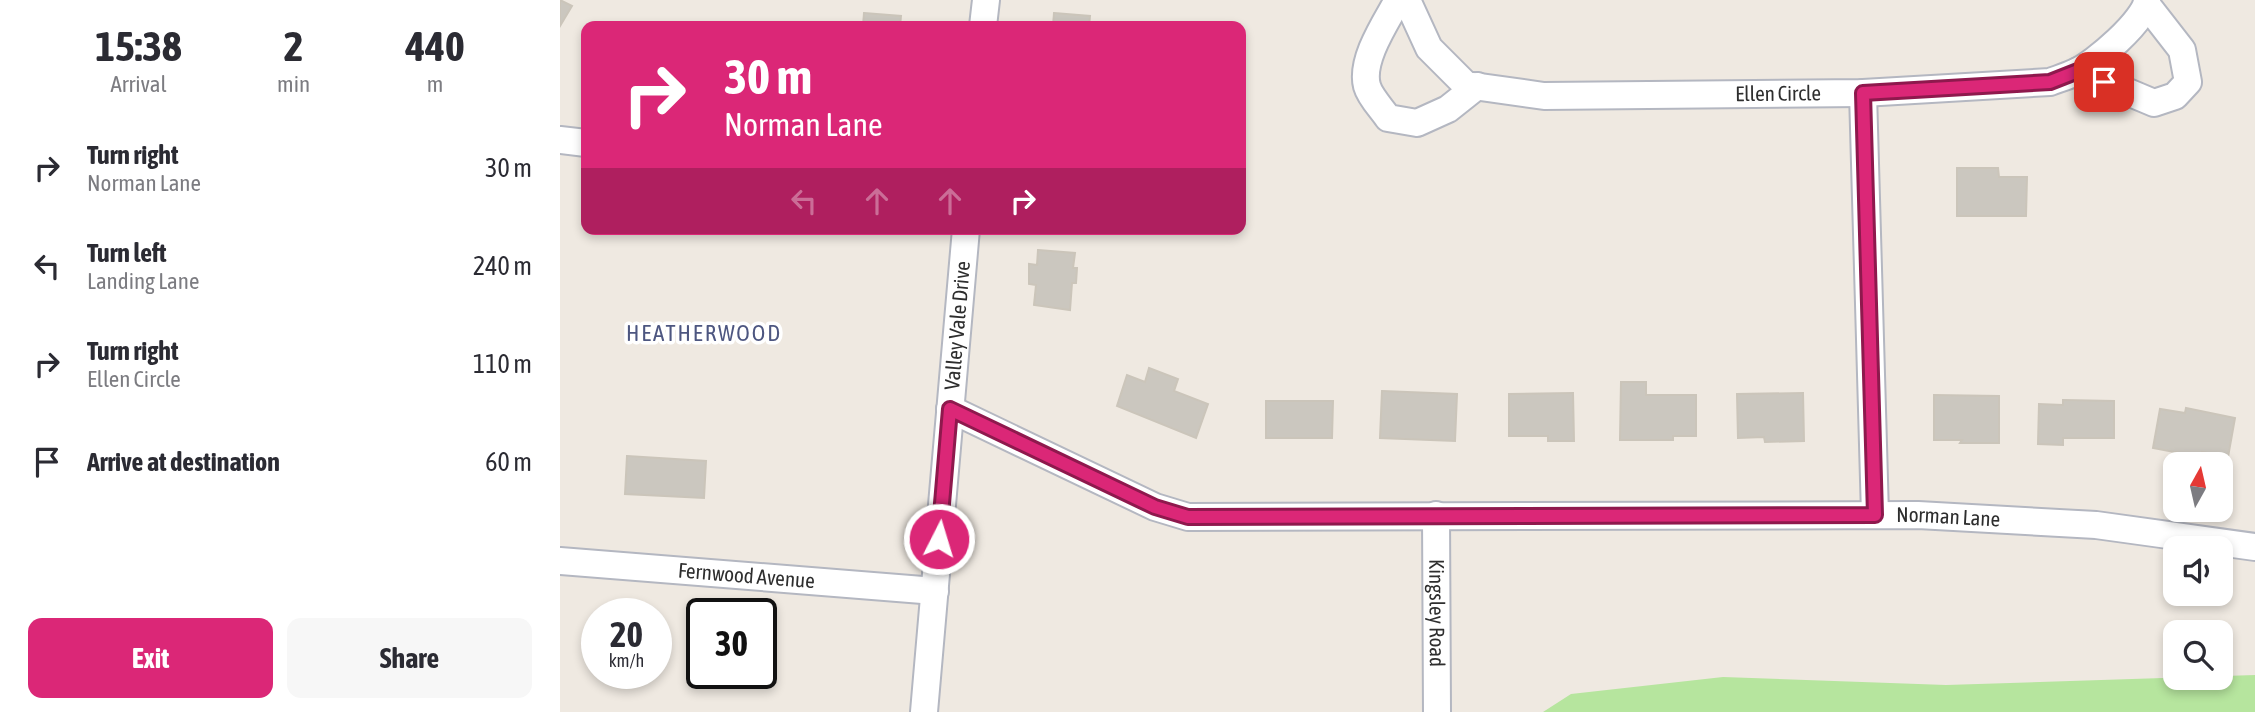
<!DOCTYPE html>
<style>
body{margin:0;font-family:"Asap Condensed",sans-serif;background:#f7f7f7;color:#2b2b33;height:100vh;display:flex;flex-direction:column;font-size:26px;white-space:nowrap}
*{box-sizing:border-box;margin:0}
p{font-size:23px;color:#7c7c81}
.icon{flex:none;width:38px;height:38px;fill:none;stroke:currentColor;stroke-width:2;stroke-linecap:round;stroke-linejoin:round}
.map{position:relative;flex:1;overflow:hidden}
.side{display:flex;flex-direction:column;background:#fff;width:560px}
.side>*{flex:none}
.hud{position:absolute;left:21px;top:21px;width:665px;height:214px;border-radius:14px;box-shadow:0 4px 10px #0003;background:#db2777;color:#fff;overflow:hidden}
.needle{width:46px;rotate:8deg}
.controls{position:absolute;left:1603px;top:452px;display:grid;gap:14px}
.controls a{display:grid;place-items:center;width:70px;height:70px;border-radius:14px;background:#fff;box-shadow:0 4px 10px #0003;font-size:35px}
.speed{position:absolute;left:21px;top:598px;display:flex;gap:14px;font-size:35px;font-weight:700;text-align:center}
.speed>*{display:grid;place-content:center;width:91px;height:91px;border-radius:50%;background:#fff;box-shadow:0 4px 10px #0003;line-height:1}
.speed small{font-size:18px;font-weight:400}
.speed .limit{border:4px solid #111;border-radius:10px;background:#fff;color:#111}
.pin{position:absolute;display:grid;place-items:center;width:60px;height:60px;color:#fff;margin:-30px;border-radius:14px;box-shadow:0 4px 10px #0006}
.me{position:absolute;width:77px;margin:-38px;rotate:5deg;stroke-linejoin:round;filter:drop-shadow(0 0 5px #0008)}
.turn{display:flex;align-items:center;gap:24px;height:147px;padding:0 28px;font-size:32px}
.turn .icon{width:91px;height:91px;stroke-width:2.5}
.turn b{display:block;font-size:49px;line-height:60px}
.lanes{display:flex;align-items:center;height:66px;padding:0 28px;background:#0003;justify-content:center;gap:35px;direction:ltr}
.lanes .off{opacity:.35}
.eta{display:flex;justify-content:space-evenly;align-items:center;height:119px;text-align:center}
.eta b{font-size:42px;font-weight:700;line-height:49px}
.primary-button{display:flex;gap:14px;margin-top:auto;padding:14px 28px}
.primary-button a{flex:1;height:80px;border-radius:14px;background:#db2777;color:#fff;font-size:28px;font-weight:700;line-height:80px;text-align:center}
.primary-button a+a{background:#f7f7f7;color:#2b2b33}
ul{padding:0;list-style:none}
li{display:flex;align-items:center;gap:21px;height:98px;padding:0 28px}
li div{flex:1}
li b{display:block;font-size:26px}
li em{font-style:normal}
main{display:flex;flex:1;min-height:0}
.map>svg:first-child{display:block}
.green{fill:#b6e59e}
.building{fill:#cbc7bf;stroke:#cbc5ba;stroke-width:2}
.lines{fill:none;stroke-linecap:round;stroke-linejoin:round}
.minor-casing{stroke:#b4b7c1;stroke-width:30}
.minor{stroke:#fff;stroke-width:26}
.route-casing{stroke:#8e194d;stroke-width:18}
.route{stroke:#db2777;stroke-width:12}
.labels{text-anchor:middle;stroke-width:7;stroke-linejoin:round;paint-order:stroke}
.street-label{font-size:21px;fill:#2e2e2e;stroke:#fff}
.neighbourhood-label{font-size:23px;letter-spacing:2px;fill:#4d5680;stroke:#fff}
</style>
<main>
<section class="side">
<div class="eta">
<div><b>15:38</b><p>Arrival</p></div>
<div><b>2</b><p>min</p></div>
<div><b>440</b><p>m</p></div>
</div>
<ul>
<li><svg class="icon" aria-label="right" viewBox="0 0 24 24"><path d="M7 20v-9h11M14 6l5 5-5 5"/></svg><div><b>Turn right</b><p>Norman Lane</p></div><em>30 m</em></li>
<li><svg class="icon" aria-label="left" viewBox="0 0 24 24"><path d="M17 20v-9H6M10 6l-5 5 5 5"/></svg><div><b>Turn left</b><p>Landing Lane</p></div><em>240 m</em></li>
<li><svg class="icon" aria-label="right" viewBox="0 0 24 24"><path d="M7 20v-9h11M14 6l5 5-5 5"/></svg><div><b>Turn right</b><p>Ellen Circle</p></div><em>110 m</em></li>
<li><svg class="icon" aria-label="arrive" viewBox="0 0 24 24"><path d="M6 21V4h12l-3 4 3 4H6"/></svg><div><b>Arrive at destination</b></div><em>60 m</em></li>
</ul>
<div class="primary-button"><a>Exit</a><a>Share</a></div>
</section>
<div class="map">
<svg width="1695" height="712" viewBox="0 0 1695 712">
<rect width="100%" height="100%" fill="#efe9e1"/>
<polygon class="green" points="1695,675 1695,712 983,712 1011,694 1163,677 1386,685"/>
<g class="building">
<polygon points="0,0 12,6 0,26"/>
<polygon points="304,13 341,16 340,26 303,26"/>
<polygon points="494,13 530,16 529,26 493,26"/>
<polygon points="1397,168 1438,168 1439,177 1467,177 1466,216 1397,216"/>
<polygon points="478,250 515,253 513,268 517,268 516,283 512,283 510,310 474,305 476,285 469,284 469,264 477,265"/>
<polygon points="589,368 618,379 614,391 648,404 636,438 557,406 567,375 585,382"/>
<polygon points="1061,382 1086,382 1086,395 1136,395 1136,436 1113,436 1113,440 1060,440"/>
<polygon points="822,391 897,394 895,441 820,438"/>
<polygon points="1013,393 1014,441 988,441 988,436 949,436 949,394"/>
<polygon points="1243,393 1244,441 1205,442 1204,437 1178,438 1177,394"/>
<polygon points="1374,395 1439,396 1439,443 1400,443 1402,440 1374,440"/>
<polygon points="1503,400 1554,401 1554,438 1503,438 1503,445 1478,444 1479,404 1503,405"/>
<polygon points="706,401 773,401 772,438 706,438"/>
<polygon points="1626,408 1675,418 1668,457 1642,452 1641,457 1593,448 1600,409 1625,413"/>
<polygon points="67,456 146,461 144,498 65,494"/>
</g>
<g class="lines">
<defs>
<g id="minor">
<path d="M838,0C826,22 800,60 807,86C810,97 822,109 828,118L857,123L888,109L917,86"/>
<path id="s1" d="M847,0L869,48L906,85L984,96L1303,93L1490,82C1498,79 1508,76 1516,72C1534,64 1586,20 1587,0"/>
<polyline points="423,26 426,0"/>
<polyline points="1518,71 1594,103 1615,96 1628,82 1622,50 1587,5"/>
<polyline points="1303,93 1315,515"/>
<polyline points="0,140 26,143"/>
<path id="s2" d="M390,409L595,507L628,517L1358,515L1536,525L1695,547"/>
<path id="s3" d="M876,515L877,712"/>
<path id="s4" d="M0,561L375,591"/>
<path id="s5" d="M364,712L406,229"/>
</g>
</defs>
<use href="#minor" class="minor-casing"/>
<use href="#minor" class="minor"/>
</g>
<g class="lines">
<defs>
<polyline id="route" points="379,539 390,409 595,507 628,517 1315,515 1303,93 1490,82 1518,71 1544,82"/>
</defs>
<use href="#route" class="route-casing"/>
<use href="#route" class="route"/>
</g>
<g class="labels">
<g class="street-label">
<text dy="7" stroke="none"><textPath href="#s1" startOffset="418">Ellen Circle</textPath></text>
<text dy="7" stroke="none"><textPath href="#s5" startOffset="388">Valley Vale Drive</textPath></text>
<text dy="7" stroke="none"><textPath href="#s2" startOffset="1022">Norman Lane</textPath></text>
<text dy="7" stroke="none"><textPath href="#s4" startOffset="187">Fernwood Avenue</textPath></text>
<text dy="7" stroke="none"><textPath href="#s3" startOffset="98">Kingsley Road</textPath></text>
</g>
<g class="neighbourhood-label">
<text x="144" y="341">HEATHERWOOD</text>
</g>
</g>
</svg>
<div class="controls">
<a><svg class="needle" viewBox="-14 -14 28 28"><path d="M0-13l5 13h-10z" fill="#e53935"/><path d="M0 13l5-13h-10z" fill="#7c7c81"/></svg></a>
<a><svg class="icon" aria-label="sound" viewBox="0 0 24 24"><path d="M4 9h4l5-4v14l-5-4H4zM17 9q2 3 0 6"/></svg></a>
<a><svg class="icon" aria-label="search" viewBox="0 0 24 24"><circle cx="10" cy="10" r="6"/><path d="M15 15l6 6"/></svg></a>
</div>
<div class="speed"><div>20<small>km/h</small></div><div class="limit">30</div></div>
<div class="pin" style="left:1544px;top:82px;background:#d93025"><svg class="icon" aria-label="arrive" viewBox="0 0 24 24"><path d="M6 21V4h12l-3 4 3 4H6"/></svg></div>
<svg class="me" style="left:379px;top:539px" viewBox="-20 -20 40 40"><circle r="17" fill="#db2777" stroke="#fff" stroke-width="3"/><path d="M0-11L8 9 0 5-8 9z" fill="#fff"/></svg>
<div class="hud">
<div class="turn"><svg class="icon" aria-label="right" viewBox="0 0 24 24"><path d="M7 20v-9h11M14 6l5 5-5 5"/></svg><div><b>30 m</b>Norman Lane</div></div>
<div class="lanes"><svg class="icon off" aria-label="left" viewBox="0 0 24 24"><path d="M17 20v-9H6M10 6l-5 5 5 5"/></svg><svg class="icon off" aria-label="ahead" viewBox="0 0 24 24"><path d="M12 20V5M6 11l6-6 6 6"/></svg><svg class="icon off" aria-label="ahead" viewBox="0 0 24 24"><path d="M12 20V5M6 11l6-6 6 6"/></svg><svg class="icon" aria-label="right" viewBox="0 0 24 24"><path d="M7 20v-9h11M14 6l5 5-5 5"/></svg></div>
</div>
</div>
</main>
